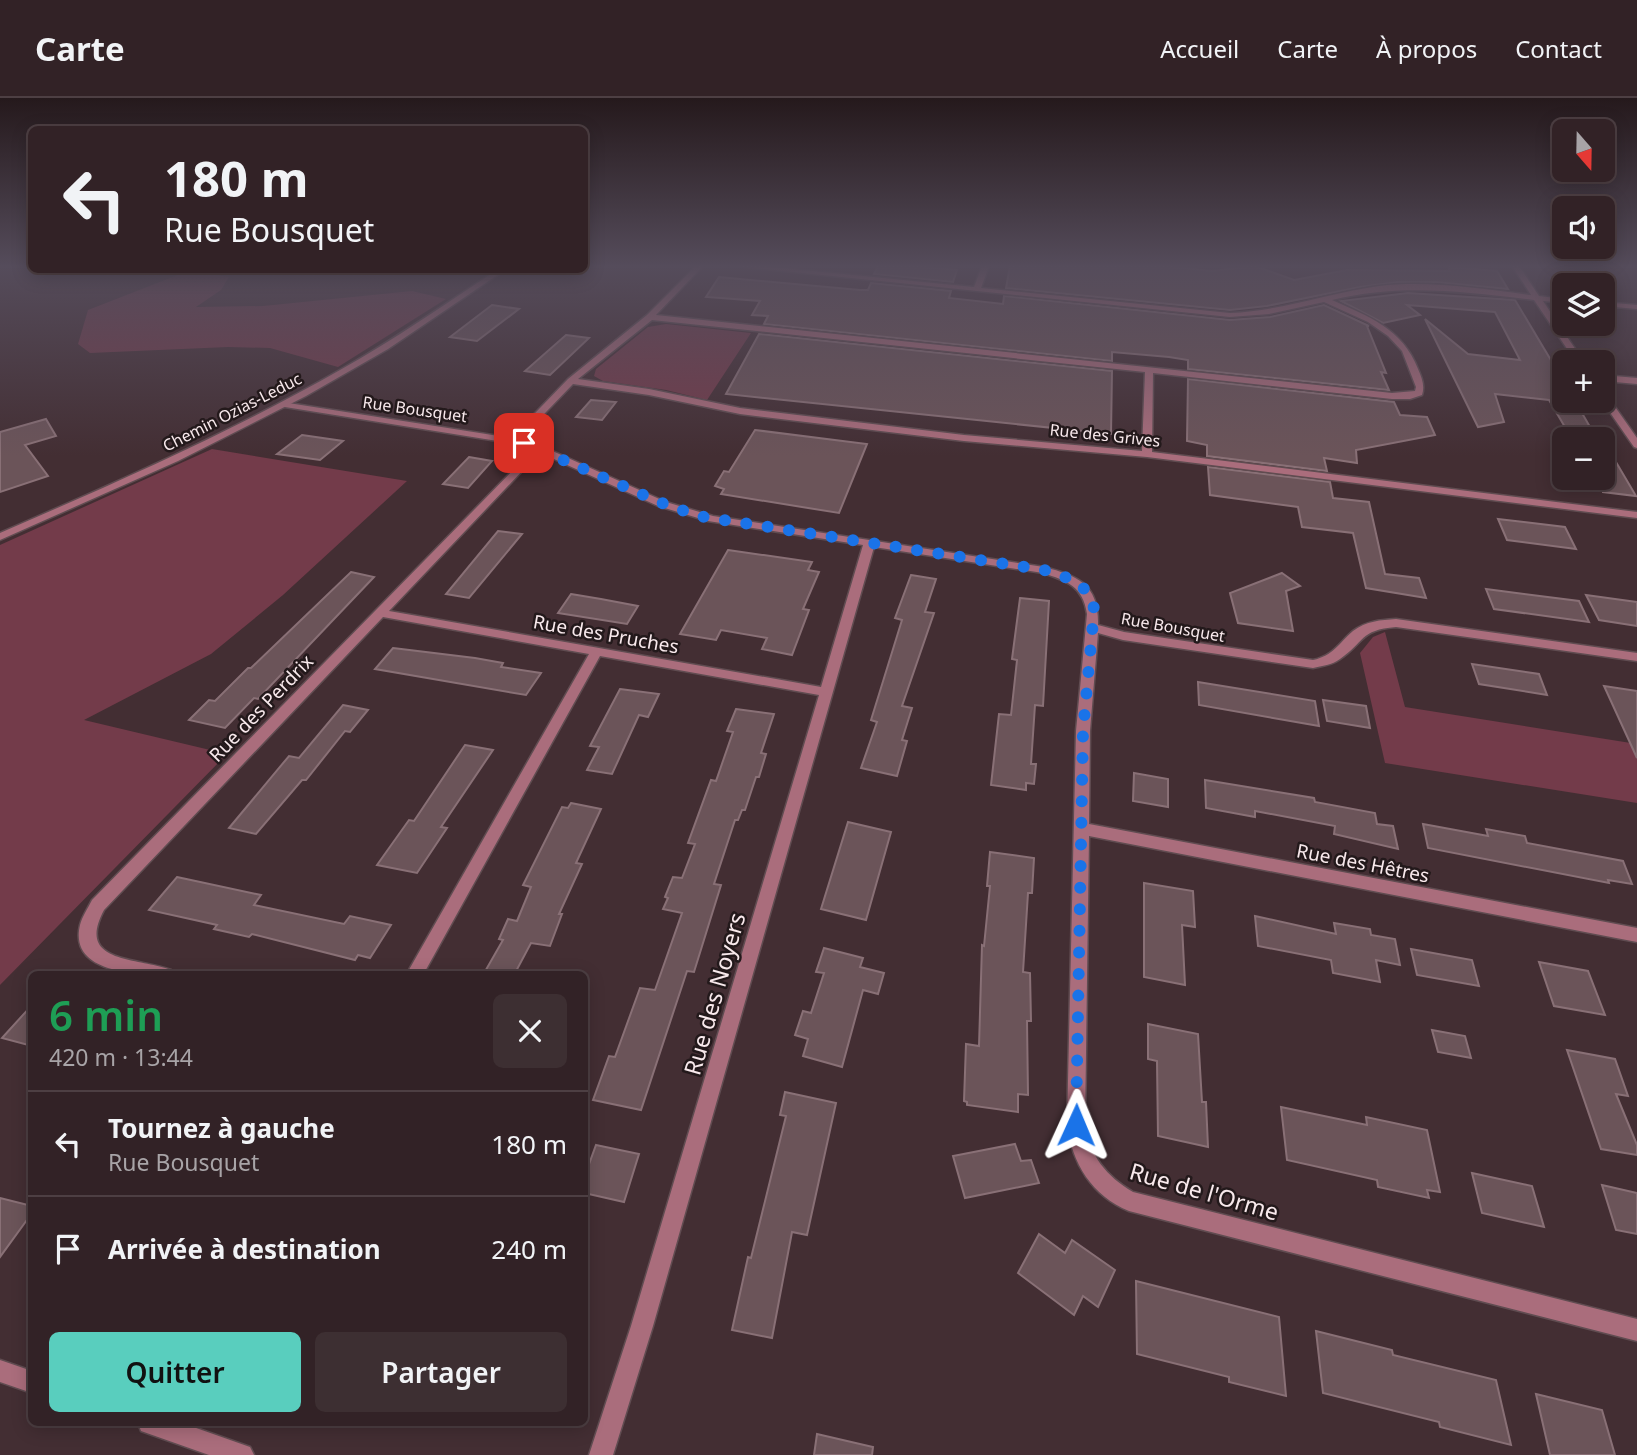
<!DOCTYPE html>
<html lang="fr">
<meta charset="utf-8">
<style>
body{margin:0;font-family:"Noto Sans",sans-serif;background:#3d2f32;color:#f1f3f6;height:100vh;display:flex;flex-direction:column;font-size:26px;white-space:nowrap}
*{box-sizing:border-box;margin:0}
p{font-size:23px;color:#a8a4a7}
.icon{flex:none;width:38px;height:38px;fill:none;stroke:currentColor;stroke-width:2;stroke-linecap:round;stroke-linejoin:round}
.map{position:relative;flex:1;overflow:hidden}
.panel{position:absolute;left:28px;top:873px;width:560px;height:455px;display:flex;flex-direction:column;background:#322226;border-radius:10px;box-shadow:0 4px 18px #0003,0 0 0 2px #4d3f43}
.panel>*{flex:none}
.hud{position:absolute;left:28px;top:28px;width:560px;height:147px;border-radius:10px;box-shadow:0 4px 18px #0003,0 0 0 2px #4d3f43;background:#322226;color:#f1f3f6;overflow:hidden}
.needle{width:46px;rotate:160deg}
.fabs{position:absolute;left:1552px;top:21px;display:grid;gap:14px}
.fabs a{display:grid;place-items:center;width:63px;height:63px;border-radius:10px;background:#322226;box-shadow:0 4px 18px #0003,0 0 0 2px #4d3f43;font-size:35px}
.pin{position:absolute;display:grid;place-items:center;width:60px;height:60px;color:#fff;margin:-30px;border-radius:14px;box-shadow:0 4px 10px #0006}
.me{position:absolute;width:77px;margin:-38px;rotate:1deg;stroke-linejoin:round;filter:drop-shadow(0 0 5px #0008)}
.turn{display:flex;align-items:center;gap:24px;height:147px;padding:0 21px;font-size:32px}
.turn .icon{width:91px;height:91px;stroke-width:2.5}
.turn b{display:block;font-size:49px;line-height:60px}
.round{display:grid;place-items:center;flex:none;width:74px;height:74px;border-radius:10px;background:#3d2f32}
.headline{display:flex;align-items:center;justify-content:space-between;height:119px;padding:0 21px}
h1{font-size:42px;font-weight:600;line-height:52px;color:#1e9e55}
.cta{display:flex;gap:14px;margin-top:auto;padding:14px 21px}
.cta a{flex:1;height:80px;border-radius:10px;background:#59cebe;color:#111;font-size:28px;font-weight:600;line-height:80px;text-align:center}
.cta a+a{background:#3d2f32;color:#f1f3f6}
ul{padding:0;list-style:none}
li{display:flex;align-items:center;gap:21px;height:105px;padding:0 21px;border-top:2px solid #4d3f43}
li div{flex:1}
li b{display:block;font-size:26px}
li em{font-style:normal}
header{display:flex;align-items:center;gap:42px;box-sizing:border-box;height:98px;padding:0 35px;background:#322226;border-bottom:2px solid #4d3f43}
header strong{font-size:33px}
nav{display:flex;gap:38px;margin-inline-start:auto;font-size:24px}
.map>svg:first-child{display:block}
.green{fill:#733b4a}
.building{fill:#6b5459;stroke:#897076;stroke-width:2}
.lines{fill:none;stroke-linecap:round;stroke-linejoin:round}
.minor-casing{stroke:#604c51;stroke-width:3}
.tertiary-casing{stroke:#604c51;stroke-width:3}
.minor{fill:#aa6d7c;fill-rule:evenodd}
.tertiary{fill:#aa6d7c;fill-rule:evenodd}
.route{stroke:#1a73e8;stroke-width:12;stroke-dasharray:0 21.6}
.labels{text-anchor:middle;stroke-width:5;stroke-linejoin:round;paint-order:stroke}
.far-street-label{font-size:16px;fill:#f8e9ec;stroke:#23191b}
.street-label{font-size:19px;fill:#f8e9ec;stroke:#23191b}
.near-street-label{font-size:23px;fill:#f8e9ec;stroke:#23191b}
</style>
<header>
<strong>Carte</strong>
<nav><a>Accueil</a><a>Carte</a><a>À propos</a><a>Contact</a></nav>
</header>
<div class="map">
<svg width="1637" height="1357" viewBox="0 0 1637 1357">
<rect width="100%" height="100%" fill="#432e33"/>
<g class="green">
<polygon points="188,173 229,179 221,192 196,209 263,208 412,193 446,201 338,269 270,250 228,249 90,255 78,246 88,212"/>
<polygon points="666,226 751,235 707,302 666,292 603,283 594,278 596,271 648,229"/>
<polygon points="212,351 407,383 283,497 211,556 84,622 227,656 0,887 0,447"/>
<polygon points="1385,534 1405,609 1637,646 1637,705 1385,665 1360,555 1373,539"/>
</g>
<g class="building">
<polygon points="878,168 911,168 957,172 953,184 874,176"/>
<polygon points="1010,168 1163,168 1212,173 1255,168 1294,182 1347,172 1450,173 1448,169 1497,173 1508,191 1436,184 1398,184 1360,189 1267,208 1230,212 1006,190"/>
<polygon points="719,179 860,192 868,192 871,185 951,193 949,200 1003,206 1004,198 1230,222 1270,219 1324,207 1369,228 1367,228 1386,275 1381,274 1389,292 1188,271 1188,262 1169,259 1112,254 1112,263 764,226 768,218 752,217 760,203 706,199"/>
<polygon points="1408,195 1515,202 1564,284 1564,303 1575,303 1597,341 1572,341 1549,302 1495,296 1504,324 1478,329 1425,221 1468,256 1520,262 1495,214 1407,207 1420,217 1383,225 1341,203"/>
<polygon points="492,207 519,211 477,243 450,239"/>
<polygon points="759,236 1112,273 1111,336 726,296"/>
<polygon points="566,237 589,240 550,277 525,273"/>
<polygon points="1188,281 1394,304 1400,317 1427,319 1435,337 1356,352 1357,365 1324,360 1327,373 1207,358 1207,347 1187,343"/>
<polygon points="591,302 616,304 602,322 576,319"/>
<polygon points="46,321 56,338 25,347 48,378 0,394 0,334"/>
<polygon points="755,332 867,346 839,415 721,396 724,391 715,388 724,373 729,374"/>
<polygon points="302,337 343,343 320,362 277,356"/>
<polygon points="1603,342 1636,398 1603,394"/>
<polygon points="469,359 492,363 468,390 443,386"/>
<polygon points="1208,369 1330,384 1333,400 1369,404 1385,476 1419,480 1426,500 1366,490 1353,435 1302,429 1298,409 1210,397"/>
<polygon points="1498,421 1565,429 1576,451 1507,442"/>
<polygon points="498,433 522,436 469,500 446,496"/>
<polygon points="728,452 812,464 808,472 819,474 803,511 809,512 792,557 762,551 767,540 721,532 716,542 680,536"/>
<polygon points="351,474 374,479 258,601 254,600 225,630 189,622 209,602 215,603 248,570 251,570"/>
<polygon points="1282,475 1300,488 1286,493 1293,533 1238,525 1230,495"/>
<polygon points="911,477 936,481 925,514 934,515 902,608 912,610 902,642 907,643 897,678 861,670 877,624 871,622 902,522 895,520"/>
<polygon points="1486,491 1579,503 1589,524 1494,511"/>
<polygon points="571,496 601,501 638,508 627,526 558,515"/>
<polygon points="1586,497 1637,504 1637,528 1599,522"/>
<polygon points="1020,500 1049,503 1043,608 1035,607 1031,666 1036,666 1034,686 1026,685 1026,692 991,687 999,616 1011,617 1017,562 1012,561"/>
<polygon points="393,550 475,560 503,565 501,569 541,575 526,597 375,571"/>
<polygon points="1472,566 1539,576 1547,597 1479,586"/>
<polygon points="1198,584 1315,603 1319,628 1199,607"/>
<polygon points="1604,588 1637,593 1637,660"/>
<polygon points="620,591 659,596 648,619 639,617 612,676 587,672 599,649 590,648"/>
<polygon points="1323,602 1366,608 1370,630 1327,623"/>
<polygon points="343,607 368,612 350,634 345,633 306,682 302,682 256,736 229,730 289,658 299,660"/>
<polygon points="736,611 774,616 761,655 766,656 759,679 756,679 745,712 742,712 738,722 735,722 714,786 721,787 694,874 687,873 641,1012 593,1002 609,958 615,959 640,890 655,892 682,815 663,811 668,800 665,799 673,779 682,780 695,746 688,745 711,682 716,683 733,634 727,633"/>
<polygon points="465,647 493,652 441,729 447,730 417,775 377,767 409,722 414,723"/>
<polygon points="1134,675 1168,681 1168,709 1133,703"/>
<polygon points="1205,682 1314,700 1315,704 1375,715 1377,726 1393,728 1398,751 1334,736 1335,728 1255,713 1255,719 1206,710"/>
<polygon points="571,705 601,711 576,765 582,766 559,816 562,816 550,848 531,845 514,877 483,877 503,842 499,841 508,821 517,823 531,789 523,787 562,709 568,710"/>
<polygon points="848,724 891,734 866,822 821,811"/>
<polygon points="1423,726 1488,738 1486,731 1525,738 1527,745 1623,763 1632,786 1608,782 1609,785 1428,750"/>
<polygon points="990,754 1034,760 1032,795 1028,795 1023,874 1030,875 1031,923 1027,923 1028,997 1018,996 1018,1014 967,1007 967,1004 964,1003 966,946 979,948 982,847 984,848 990,788 987,788"/>
<polygon points="177,779 261,797 254,807 344,826 350,818 391,827 370,860 358,857 355,862 252,836 249,839 214,831 217,827 149,812"/>
<polygon points="1144,785 1193,793 1195,829 1182,827 1185,887 1144,879"/>
<polygon points="1255,818 1336,836 1334,825 1370,831 1371,837 1395,841 1400,867 1376,862 1380,884 1333,875 1331,862 1258,848"/>
<polygon points="824,850 863,860 860,869 884,875 878,896 863,892 842,969 803,958 808,941 795,937 803,913 811,915 824,875 816,874"/>
<polygon points="1411,851 1472,862 1479,888 1417,877"/>
<polygon points="1539,864 1588,873 1605,917 1554,908"/>
<polygon points="32,907 32,948 2,940"/>
<polygon points="1148,926 1198,936 1202,1004 1206,1004 1208,1049 1158,1038 1157,963 1148,961"/>
<polygon points="1432,932 1465,938 1471,960 1438,954"/>
<polygon points="1567,952 1615,961 1628,998 1616,996 1637,1047 1637,1057 1601,1051"/>
<polygon points="785,994 836,1005 807,1137 792,1134 772,1240 732,1232 748,1159 751,1160 786,1018 780,1017"/>
<polygon points="1281,1009 1367,1027 1366,1019 1427,1032 1440,1094 1427,1092 1429,1100 1378,1089 1377,1082 1287,1062"/>
<polygon points="1015,1046 1021,1063 1031,1062 1039,1085 965,1100 953,1058"/>
<polygon points="596,1047 639,1056 624,1104 584,1095 584,1080"/>
<polygon points="1472,1075 1532,1088 1544,1129 1482,1115"/>
<polygon points="1602,1087 1637,1095 1637,1136 1616,1132"/>
<polygon points="0,1100 32,1108 32,1115 0,1159"/>
<polygon points="1039,1136 1065,1155 1072,1142 1115,1172 1098,1209 1083,1198 1074,1217 1018,1175"/>
<polygon points="1136,1183 1279,1219 1286,1298 1229,1284 1229,1279 1137,1256"/>
<polygon points="1316,1233 1392,1252 1393,1257 1496,1282 1511,1347 1440,1329 1439,1324 1323,1295"/>
<polygon points="1536,1296 1602,1312 1615,1357 1550,1357"/>
<polygon points="817,1336 873,1349 872,1357 814,1357"/>
</g>
<g class="lines">
<defs>
<g id="minor">
<path d="M696,168H703L656,217L1392,295L1415,293L1416,289L1402,253L1388,238L1368,224L1324,204L1269,216L1230,219L735,168H762L974,189L982,168H989L981,190L1230,215C1281,213 1329,195 1379,188C1429,182 1482,191 1531,197L1512,168H1519L1539,198L1564,201V205L1543,203L1584,264H1576L1534,202C1464,194 1402,185 1332,202C1368,218 1403,231 1418,271C1422,280 1425,288 1422,297L1410,301H1392L1153,275L1152,354L1637,414V420L1147,359L964,343L740,316L649,297L573,286L520,341L548,351L666,404L713,418L1044,469C1079,478 1099,487 1098,527L1124,534L1313,562C1333,558 1339,545 1353,533C1366,523 1381,522 1396,521L1637,555V563L1396,529C1359,532 1365,544 1340,561C1332,567 1322,568 1313,570L1123,542L1098,535L1090,633L1089,726L1637,830V844L1089,738L1085,1027C1090,1058 1106,1078 1133,1094L1637,1221V1243L1129,1113C1092,1098 1072,1065 1067,1027L1076,633L1087,516C1083,488 1067,483 1043,475L874,449L653,1228L613,1357H589L631,1228L819,597L600,558L423,877H406L589,556L383,519L104,812C75,866 137,859 171,872L173,877C143,877 68,877 80,827C82,819 88,810 92,802L521,364L537,354L523,347L285,309L282,308V304L511,340L568,281L647,217ZM652,222L1145,274L1142,353L964,337L740,310L649,291L578,281ZM545,357L658,408L708,423L863,447L821,589L389,513L527,368Z"/>
<polygon points="1603,204 1637,207 1637,211 1603,208"/>
<polygon points="1603,277 1637,280 1637,286 1603,283"/>
<polygon points="1603,295 1606,296 1637,340 1637,350 1634,349 1602,303"/>
<polygon points="0,1262 32,1273 32,1295 0,1284"/>
<polygon points="138,1325 182,1325 250,1349 254,1357 209,1357 141,1333"/>
</g>
<path id="tertiary" d="M497,172H505L388,251L306,298L178,363L0,442V435C115,385 231,334 340,272C394,242 445,206 497,172Z"/>
</defs>
<use href="#minor" class="minor-casing"/>
<use href="#tertiary" class="tertiary-casing"/>
<use href="#minor" class="minor"/>
<use href="#tertiary" class="tertiary"/>
</g>
<linearGradient id="sky" x2="0" y2="1"><stop stop-color="#25191c"/><stop offset="0.47" stop-color="#554c5b"/><stop offset="1" stop-color="#554c5b" stop-opacity="0"/></linearGradient>
<rect width="1637" height="358" fill="url(#sky)"/>
<g class="lines">
<path class="route" d="M524,345L662,405L698,418L1044,472C1065,478 1093,487 1094,513L1083,633L1076,1027"/>
</g>
<g class="labels">
<g class="far-street-label">
<text transform="translate(415 311) rotate(8)" y="6">Rue Bousquet</text>
<text transform="translate(232 314) rotate(-27)" y="6">Chemin Ozias-Leduc</text>
<text transform="translate(1105 337) rotate(6)" y="6">Rue des Grives</text>
<text transform="translate(1173 529) rotate(10)" y="6">Rue Bousquet</text>
</g>
<g class="street-label">
<text transform="translate(606 536) rotate(10)" y="7">Rue des Pruches</text>
<text transform="translate(261 610) rotate(-46)" y="7">Rue des Perdrix</text>
<text transform="translate(1363 765) rotate(11)" y="7">Rue des Hêtres</text>
</g>
<g class="near-street-label">
<text transform="translate(715 896) rotate(-74)" y="8">Rue des Noyers</text>
<text transform="translate(1204 1094) rotate(16)" y="8">Rue de l'Orme</text>
</g>
</g>
</svg>
<div class="fabs">
<a><svg class="needle" viewBox="-14 -14 28 28"><path d="M0-13l5 13h-10z" fill="#e53935"/><path d="M0 13l5-13h-10z" fill="#a8a4a7"/></svg></a>
<a><svg class="icon" aria-label="sound" viewBox="0 0 24 24"><path d="M4 9h4l5-4v14l-5-4H4zM17 9q2 3 0 6"/></svg></a>
<a><svg class="icon" aria-label="layers" viewBox="0 0 24 24"><path d="M12 4l9 5-9 5-9-5zM3 14l9 5 9-5"/></svg></a>
<a>+</a>
<a>−</a>
</div>
<div class="pin" style="left:524px;top:345px;background:#d93025"><svg class="icon" aria-label="arrive" viewBox="0 0 24 24"><path d="M6 21V4h12l-3 4 3 4H6"/></svg></div>
<svg class="me" style="left:1076px;top:1027px" viewBox="-20 -20 40 40"><path d="M0-17L14 15 0 8-14 15z" fill="#1a73e8" stroke="#fff" stroke-width="4"/></svg>
<div class="hud">
<div class="turn"><svg class="icon" aria-label="left" viewBox="0 0 24 24"><path d="M17 20v-9H6M10 6l-5 5 5 5"/></svg><div><b>180 m</b>Rue Bousquet</div></div>
</div>
<section class="panel">
<div class="headline"><div><h1>6 min</h1><p>420 m · 13:44</p></div><a class="round"><svg class="icon" aria-label="close" viewBox="0 0 24 24"><path d="M6 6l12 12M18 6L6 18"/></svg></a></div>
<ul>
<li><svg class="icon" aria-label="left" viewBox="0 0 24 24"><path d="M17 20v-9H6M10 6l-5 5 5 5"/></svg><div><b>Tournez à gauche</b><p>Rue Bousquet</p></div><em>180 m</em></li>
<li><svg class="icon" aria-label="arrive" viewBox="0 0 24 24"><path d="M6 21V4h12l-3 4 3 4H6"/></svg><div><b>Arrivée à destination</b></div><em>240 m</em></li>
</ul>
<div class="cta"><a>Quitter</a><a>Partager</a></div>
</section>
</div>
